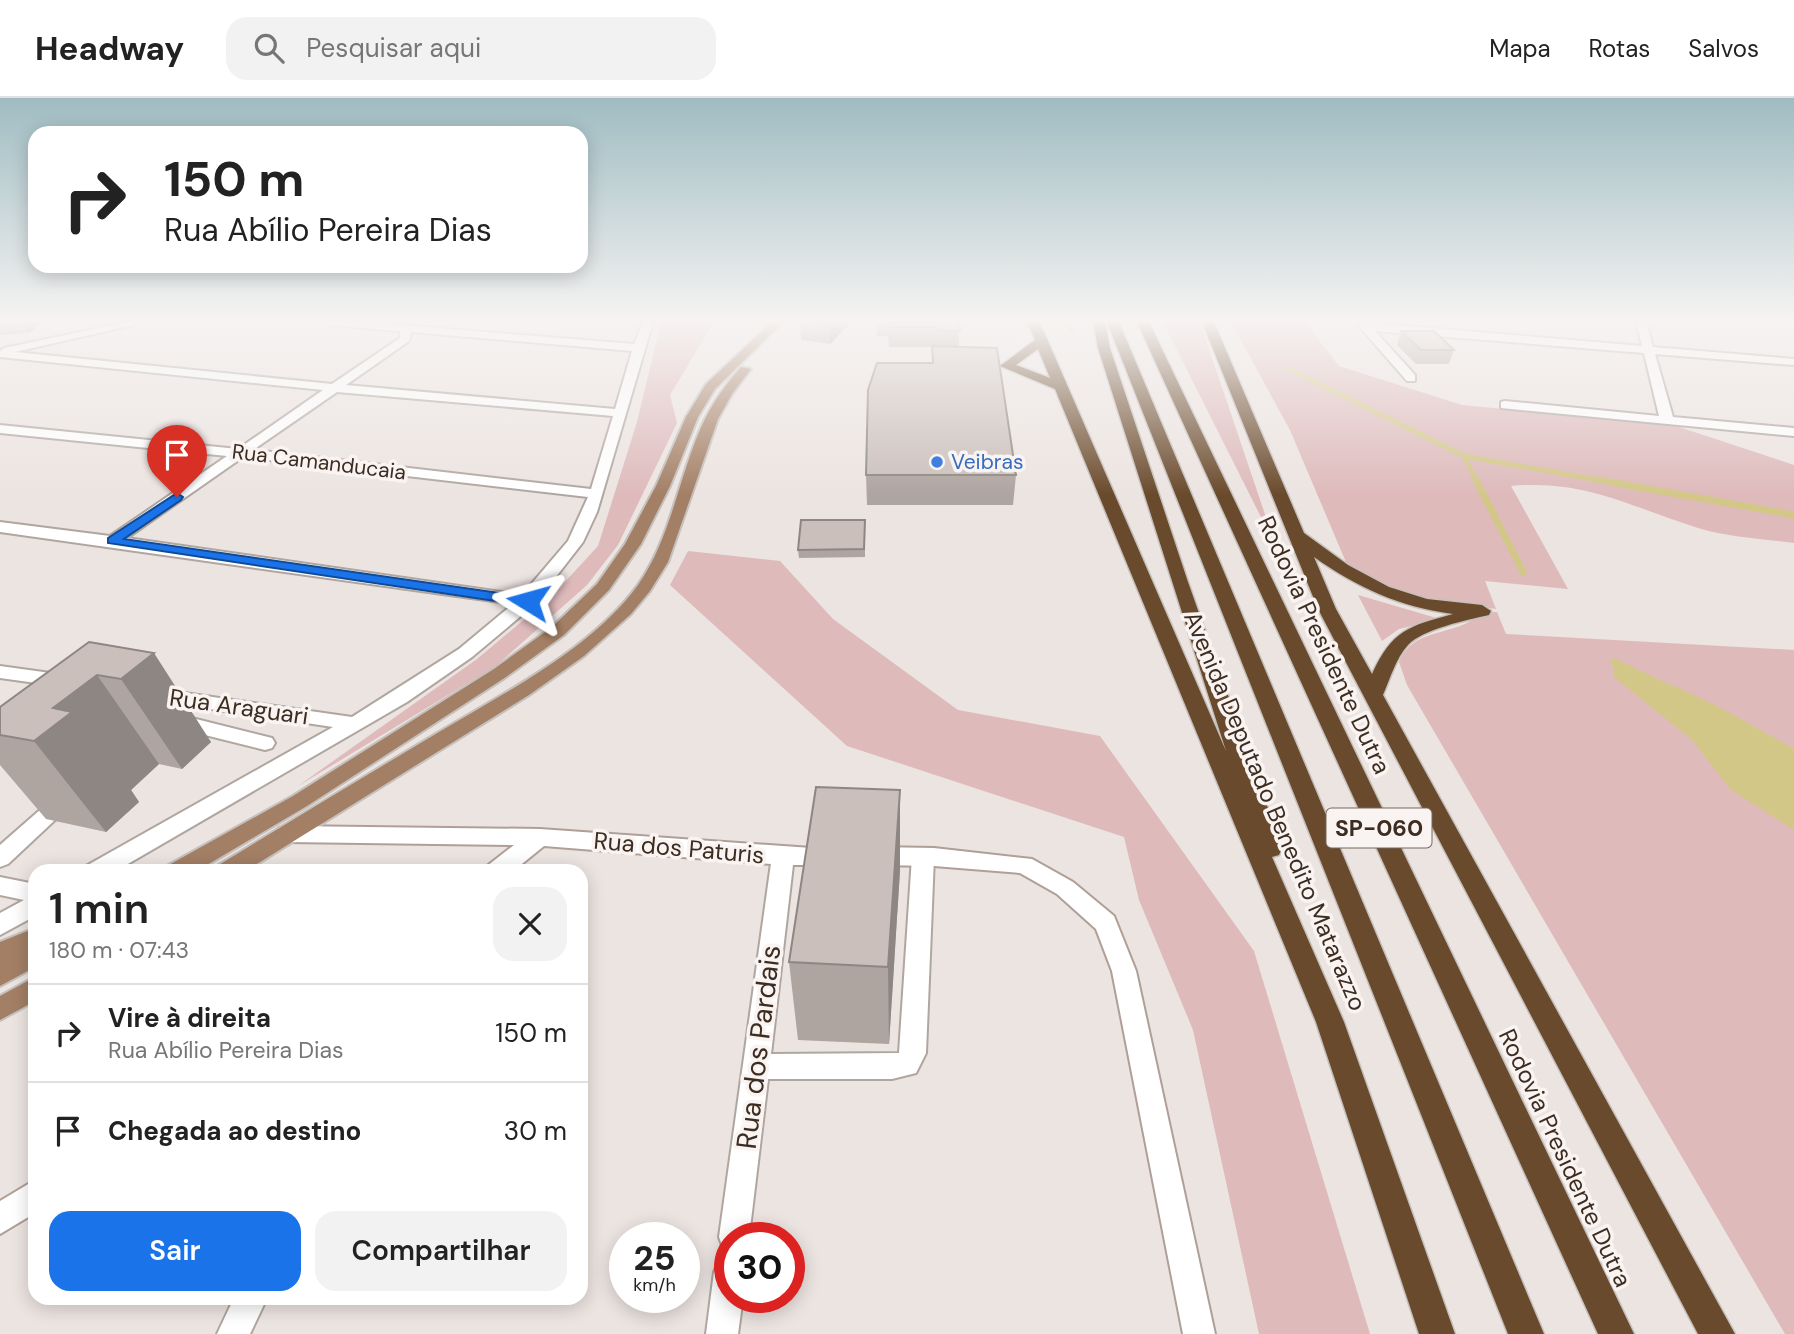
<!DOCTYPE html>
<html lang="pt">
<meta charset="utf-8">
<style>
body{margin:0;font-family:"DM Sans",sans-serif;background:#f2f2f2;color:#222;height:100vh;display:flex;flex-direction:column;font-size:26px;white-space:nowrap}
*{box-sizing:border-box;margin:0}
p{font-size:23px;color:#767676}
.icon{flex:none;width:38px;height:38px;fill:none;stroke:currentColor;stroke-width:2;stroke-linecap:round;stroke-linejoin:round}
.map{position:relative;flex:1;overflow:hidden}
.side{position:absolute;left:28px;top:766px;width:560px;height:441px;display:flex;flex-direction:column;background:#fff;border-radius:21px;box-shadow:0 4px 18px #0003}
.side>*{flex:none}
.banner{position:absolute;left:28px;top:28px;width:560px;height:147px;border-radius:21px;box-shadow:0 4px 18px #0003;background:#fff;color:#222;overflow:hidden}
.speed{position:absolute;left:609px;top:1124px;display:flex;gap:14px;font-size:35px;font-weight:700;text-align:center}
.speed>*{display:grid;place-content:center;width:91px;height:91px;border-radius:50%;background:#fff;box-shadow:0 4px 18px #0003;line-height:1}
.speed small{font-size:18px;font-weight:400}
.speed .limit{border:10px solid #d22;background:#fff;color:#111}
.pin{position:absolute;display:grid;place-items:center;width:60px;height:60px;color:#fff;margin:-72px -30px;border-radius:50% 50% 50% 0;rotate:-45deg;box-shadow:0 0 7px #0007}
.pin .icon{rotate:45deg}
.me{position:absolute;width:77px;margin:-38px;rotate:278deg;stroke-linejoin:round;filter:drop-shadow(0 0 5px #0008)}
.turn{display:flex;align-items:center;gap:24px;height:147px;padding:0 21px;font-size:32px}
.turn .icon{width:91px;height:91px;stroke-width:2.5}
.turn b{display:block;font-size:49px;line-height:60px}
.round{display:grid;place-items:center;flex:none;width:74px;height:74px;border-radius:21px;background:#f2f2f2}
.headline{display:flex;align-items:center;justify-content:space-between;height:119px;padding:0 21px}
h1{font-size:42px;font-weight:600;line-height:52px}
.action{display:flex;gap:14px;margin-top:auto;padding:14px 21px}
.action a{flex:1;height:80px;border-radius:21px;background:#1a73e8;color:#fff;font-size:28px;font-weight:600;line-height:80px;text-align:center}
.action a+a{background:#f2f2f2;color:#222}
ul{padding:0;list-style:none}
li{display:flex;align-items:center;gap:21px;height:98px;padding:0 21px;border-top:2px solid #e0e0e0}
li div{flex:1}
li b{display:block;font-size:26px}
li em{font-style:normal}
header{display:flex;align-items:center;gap:42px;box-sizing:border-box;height:98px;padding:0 35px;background:#fff;border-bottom:2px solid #e0e0e0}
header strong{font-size:33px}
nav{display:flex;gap:38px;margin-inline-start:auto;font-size:24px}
.search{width:490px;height:63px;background:#f2f2f2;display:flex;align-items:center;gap:18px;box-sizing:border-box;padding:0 24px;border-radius:21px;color:#767676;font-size:26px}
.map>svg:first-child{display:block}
.green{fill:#debabb}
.water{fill:#d3c788}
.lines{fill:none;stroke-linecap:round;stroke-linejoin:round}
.stream-far2{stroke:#d3c788;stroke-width:5}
.stream-far1{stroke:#d3c788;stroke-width:7}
.stream{stroke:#d3c788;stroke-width:9}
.minor-casing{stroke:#b0a6a0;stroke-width:4}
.secondary-casing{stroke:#af9f97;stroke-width:4}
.primary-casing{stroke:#c5c0bc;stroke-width:4}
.motorway-casing{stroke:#c5c0bc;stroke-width:3}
.minor{fill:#fff;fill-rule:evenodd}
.secondary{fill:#fff;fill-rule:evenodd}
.primary{fill:#a37f65;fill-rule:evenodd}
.motorway{fill:#6a4a2c;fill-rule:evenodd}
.wall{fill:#aea4a0}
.shaded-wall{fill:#8d8682}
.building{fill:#cabfba;stroke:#8d8682;stroke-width:2}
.route{fill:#1a73e8;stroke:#114b97;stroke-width:2}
.shop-dot{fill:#3f7fe0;stroke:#f9f3f2;stroke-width:2.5}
.labels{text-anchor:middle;stroke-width:7;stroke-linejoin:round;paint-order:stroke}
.far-street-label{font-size:21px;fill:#3d2d21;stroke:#f9f3f2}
.far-shop-label{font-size:21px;fill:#366cbe;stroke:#f9f3f2;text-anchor:start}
.shield{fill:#f9f3f2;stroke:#756860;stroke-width:2}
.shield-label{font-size:23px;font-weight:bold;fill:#3d2d21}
.street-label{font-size:24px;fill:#3d2d21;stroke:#f9f3f2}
.near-street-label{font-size:28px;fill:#3d2d21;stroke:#f9f3f2}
</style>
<header>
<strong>Headway</strong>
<div class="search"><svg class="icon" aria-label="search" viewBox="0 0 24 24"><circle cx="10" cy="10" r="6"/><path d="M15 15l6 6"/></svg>Pesquisar aqui</div>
<nav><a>Mapa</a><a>Rotas</a><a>Salvos</a></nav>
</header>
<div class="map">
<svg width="1794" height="1236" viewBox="0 0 1794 1236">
<rect width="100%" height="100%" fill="#ece4e1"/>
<g class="green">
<polygon points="661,224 714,224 670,297 677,325 618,447 587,487 496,568 298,688 477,561 552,498 598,448 637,324"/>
<polygon points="1163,224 1200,224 1276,449"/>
<path d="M1231,224H1305L1339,268L1462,307L1676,328L1794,367V445C1763,441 1728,439 1698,430C1631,409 1585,381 1511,388L1568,491L1485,483L1496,511L1402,498L1348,469L1290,332Z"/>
<polygon points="688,453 780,463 833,521 958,612 1100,638 1254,853 1370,1236 1259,1236 1193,932 1139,802 1124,739 847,648 670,487"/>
<polygon points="1358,497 1440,521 1399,531 1382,543"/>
<path d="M1485,514H1497L1506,536L1794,552V1236H1785L1407,587L1399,564C1410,537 1435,537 1460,528C1468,525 1477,519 1485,514Z"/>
</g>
<polygon class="water" points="1614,564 1720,615 1794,656 1794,732 1731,692 1692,642 1614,579"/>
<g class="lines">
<g class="stream-far2">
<polyline points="1069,224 1071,232"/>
<polyline points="1289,271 1464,358 1477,384"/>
<polyline points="1464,358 1609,384"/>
</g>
<g class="stream-far1">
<polyline points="1476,382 1523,474"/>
<polyline points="1599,382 1794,417"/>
<polyline points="1614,564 1677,594"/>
</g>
<polyline class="stream" points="1673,592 1721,615 1794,656"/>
<defs>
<g id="minor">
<path d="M127,224H146L15,254L332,286L400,240V233L329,227L324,224H364L634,246L643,224H653L597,414L583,444L534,507L472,559L407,604L114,774H83L86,768L333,629L157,603L150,601L148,597L150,593L157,591L352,619L459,551L513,506L0,434V424L110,438L227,358L0,335V327L238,351L323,292L0,259V253L4,250ZM411,234L632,253L615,311L346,287L409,243ZM337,294L613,318L591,391L253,352ZM243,359L588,399L568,443L522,497L127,440Z"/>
<polygon points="1359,224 1642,248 1636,224 1646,224 1653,249 1794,261 1794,267 1655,256 1673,319 1794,330 1794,338 1501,310 1501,304 1505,303 1659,318 1644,255 1375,233 1415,277 1415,283 1407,283 1359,228"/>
<polygon points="0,568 65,577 74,583 65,589 0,580"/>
<polygon points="176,616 272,640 275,645 272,650 265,652 169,628 166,623 169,618"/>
<polygon points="64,694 71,697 75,702 71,707 8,766 0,769 0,747 57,697"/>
<polygon points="783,749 791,752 794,758 771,956 899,955 912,759 915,753 923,750 931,753 934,759 926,955 916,975 892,981 768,981 749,1139 730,1139 730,1152 723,1150 719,1139 772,758 775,752"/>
<polygon points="0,779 35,786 35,818 0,837 0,815 24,802 0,797"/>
<polygon points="730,1158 730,1199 743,1199 738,1236 706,1236 714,1174 719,1163"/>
<polygon points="234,1200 267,1200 250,1236 217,1236"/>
</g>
<g id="secondary">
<polygon points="287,728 540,731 840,752 843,758 840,764 832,767 783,767 544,748 512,774 484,774 487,768 514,747 287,744 279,742 276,736 279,730"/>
<polygon points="876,749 934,750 1032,761 1073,784 1114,818 1136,873 1215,1236 1183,1236 1112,873 1096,831 1057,796 1020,775 934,768 876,767 868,764 865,758 868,752"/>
<polygon points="35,1082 35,1115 0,1136 0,1103"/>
</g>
<g id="primary">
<polygon points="772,224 783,224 715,291 698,319 670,388 641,446 609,492 564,537 506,579 307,708 195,774 164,774 167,768 293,698 494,571 552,529 597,486 625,446 656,388 686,319 706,286"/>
<path d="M741,269L751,271L732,296L718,321L668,464L650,493L631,516L584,558L529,597L244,774H214L217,768C289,724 362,680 434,637C502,596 591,552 638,487C673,437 679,374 705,321C715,301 727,285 741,269Z"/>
<polygon points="35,830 35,869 0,888 0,844"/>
<polygon points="35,879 35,903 0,922 0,898"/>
</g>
<g id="motorway">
<path d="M1027,224H1039L1048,243L1226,653L1098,250L1093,224H1105L1110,250L1188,484L1282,750L1279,757L1272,759L1344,924L1455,1236H1419L1316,924L1055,291L1000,268L1035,242ZM1038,251L1050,280L1016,267Z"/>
<polygon points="1107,224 1119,224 1544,1236 1508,1236"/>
<polygon points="1137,224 1149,224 1634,1236 1598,1236"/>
<path d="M1202,224H1214L1304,435L1348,467L1389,489L1427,501L1482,507L1491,513L1489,517C1467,522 1423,531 1408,547C1396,560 1390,581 1383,597L1735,1236H1698L1318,511ZM1314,459C1358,490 1400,509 1453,516C1409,528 1392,532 1372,576L1336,511Z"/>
</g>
</defs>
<use href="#minor" class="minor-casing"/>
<use href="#secondary" class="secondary-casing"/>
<use href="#primary" class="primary-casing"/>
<use href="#motorway" class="motorway-casing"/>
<use href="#minor" class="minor"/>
<use href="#secondary" class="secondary"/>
<use href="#primary" class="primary"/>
<use href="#motorway" class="motorway"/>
</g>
<g class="wall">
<polygon points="0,224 43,224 33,228 35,231 29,235 0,237"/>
<polygon points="800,224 851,224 830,246 801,242"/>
<polygon points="877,224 959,224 959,249 1016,377 1013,407 867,407 866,377 932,265 932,249 889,249 888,238 877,238"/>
<polygon points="1401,233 1454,252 1449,266 1416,266 1397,247"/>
<polygon points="865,422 865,459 799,460 798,452"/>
<polygon points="89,544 211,644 182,671 159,666 131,692 139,704 106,734 46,721 0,667 0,609"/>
<polygon points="900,772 889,946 798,942 789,864"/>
</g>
<g class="shaded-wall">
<polygon points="23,224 43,224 33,228 35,231 29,235"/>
<polygon points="831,224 851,224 830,246 829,226"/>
<polygon points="154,555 211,644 182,671 121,581"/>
<polygon points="97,577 159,666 131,692 139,704 106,734 34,643 53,610"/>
<polygon points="900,692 900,772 889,946 888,869"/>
</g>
<g class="building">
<polygon points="811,224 831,224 829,226"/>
<polygon points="889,224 959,224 960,233 936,232 936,229 888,229"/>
<polygon points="1401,233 1434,233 1454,252 1421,252"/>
<polygon points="932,248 997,250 1016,377 866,377 868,292 877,265 933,265"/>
<polygon points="801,422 865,422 864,451 798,452"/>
<polygon points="89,544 154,555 121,581 97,577 53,610 72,614 34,643 0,637 0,609"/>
<polygon points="816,689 900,692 888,869 789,864"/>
</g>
<linearGradient id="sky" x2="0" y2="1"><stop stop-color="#9fbcc2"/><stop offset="0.56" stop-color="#f6f3f2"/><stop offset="1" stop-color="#f6f3f2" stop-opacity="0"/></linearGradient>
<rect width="1794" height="397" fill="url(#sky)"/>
<polygon class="route" points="177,395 183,399 181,402 124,441 528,499 535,503 528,508 108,445 108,440"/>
<circle class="shop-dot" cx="937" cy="364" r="7"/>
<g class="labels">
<g class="far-street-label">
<text transform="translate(319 364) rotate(7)" y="7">Rua Camanducaia</text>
</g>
<g class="far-shop-label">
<text x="951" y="371">Veibras</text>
</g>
<rect class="shield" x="1326.5" y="710.5" width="105" height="39" rx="5"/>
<g class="shield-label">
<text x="1379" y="738">SP-060</text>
</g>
<g class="street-label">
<text transform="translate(1324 547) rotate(65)" y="8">Rodovia Presidente Dutra</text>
<text transform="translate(239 609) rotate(8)" y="8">Rua Araguari</text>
<text transform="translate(1275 713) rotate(67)" y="8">Avenida Deputado Benedito Matarazzo</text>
<text transform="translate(679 750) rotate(5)" y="8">Rua dos Paturis</text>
<text transform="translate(1565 1060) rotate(65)" y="8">Rodovia Presidente Dutra</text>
</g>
<g class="near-street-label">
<text transform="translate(758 949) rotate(-83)" y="10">Rua dos Pardais</text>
</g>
</g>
</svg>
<div class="speed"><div>25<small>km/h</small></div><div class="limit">30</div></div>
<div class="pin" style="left:177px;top:399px;background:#d93025"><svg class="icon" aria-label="arrive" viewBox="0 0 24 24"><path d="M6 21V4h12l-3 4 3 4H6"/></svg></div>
<svg class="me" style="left:528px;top:503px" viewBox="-20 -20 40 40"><path d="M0-17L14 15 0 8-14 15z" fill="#1a73e8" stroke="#fff" stroke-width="4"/></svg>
<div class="banner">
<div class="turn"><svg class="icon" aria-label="right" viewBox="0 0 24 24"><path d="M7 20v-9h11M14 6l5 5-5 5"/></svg><div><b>150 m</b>Rua Abílio Pereira Dias</div></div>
</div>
<section class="side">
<div class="headline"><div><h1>1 min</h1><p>180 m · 07:43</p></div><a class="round"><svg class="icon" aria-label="close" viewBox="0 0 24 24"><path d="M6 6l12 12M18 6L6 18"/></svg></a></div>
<ul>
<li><svg class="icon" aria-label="right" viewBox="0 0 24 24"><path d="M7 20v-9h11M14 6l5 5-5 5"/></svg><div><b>Vire à direita</b><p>Rua Abílio Pereira Dias</p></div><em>150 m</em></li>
<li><svg class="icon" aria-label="arrive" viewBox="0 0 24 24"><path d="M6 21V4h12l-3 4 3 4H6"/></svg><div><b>Chegada ao destino</b></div><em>30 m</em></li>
</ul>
<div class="action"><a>Sair</a><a>Compartilhar</a></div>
</section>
</div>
